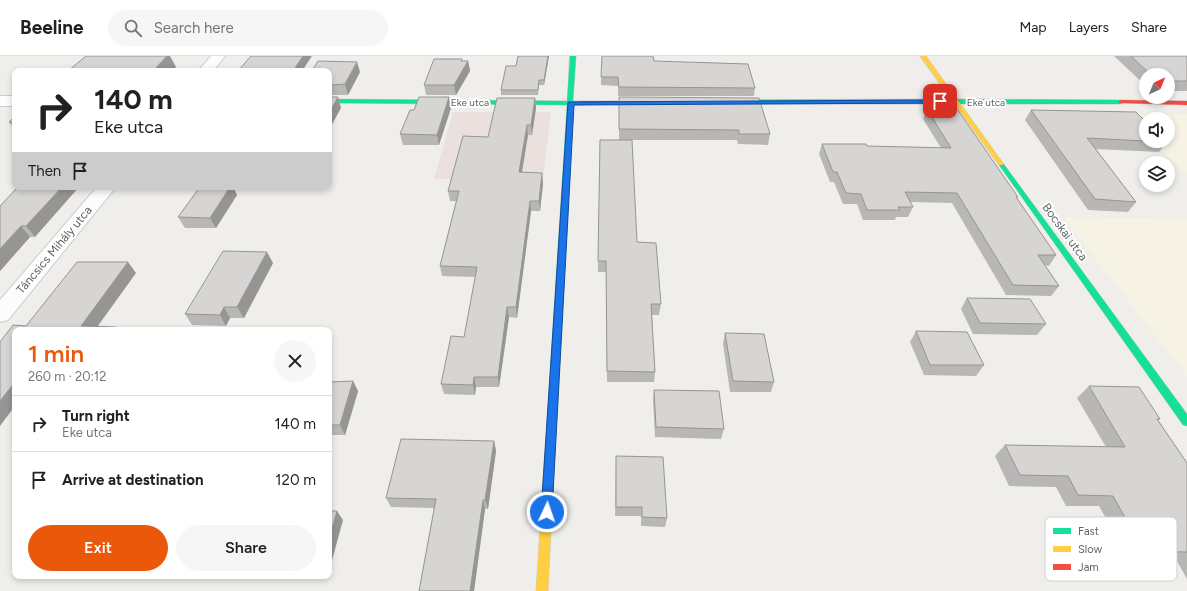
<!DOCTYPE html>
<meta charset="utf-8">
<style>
body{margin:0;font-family:Figtree,sans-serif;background:#f6f6f6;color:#202124;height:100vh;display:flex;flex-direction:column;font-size:15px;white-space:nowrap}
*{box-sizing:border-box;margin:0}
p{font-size:13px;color:#757577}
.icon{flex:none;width:22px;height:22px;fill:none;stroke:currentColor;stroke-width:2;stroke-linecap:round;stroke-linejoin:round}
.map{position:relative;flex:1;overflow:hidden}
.details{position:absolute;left:12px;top:271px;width:320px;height:252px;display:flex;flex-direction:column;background:#fff;border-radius:8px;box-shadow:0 2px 6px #0003}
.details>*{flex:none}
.banner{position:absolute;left:12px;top:12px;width:320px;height:122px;border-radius:8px;box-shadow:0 2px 6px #0003;background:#fff;color:#202124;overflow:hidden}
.needle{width:26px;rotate:44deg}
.fabs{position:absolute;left:1139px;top:12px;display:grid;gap:8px}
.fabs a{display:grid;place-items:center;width:36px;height:36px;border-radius:50%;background:#fff;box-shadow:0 2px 6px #0003;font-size:20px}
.pin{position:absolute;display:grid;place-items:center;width:34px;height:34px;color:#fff;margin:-17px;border-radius:8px;box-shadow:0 2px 6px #0006}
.me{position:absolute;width:44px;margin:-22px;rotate:3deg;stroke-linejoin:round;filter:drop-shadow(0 0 3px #0008)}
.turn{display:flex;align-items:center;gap:14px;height:84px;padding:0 16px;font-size:18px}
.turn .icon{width:52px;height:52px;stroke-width:2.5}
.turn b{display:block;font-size:28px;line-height:34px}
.then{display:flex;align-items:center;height:38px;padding:0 16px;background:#0003;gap:8px;font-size:15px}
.round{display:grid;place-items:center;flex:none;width:42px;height:42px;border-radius:21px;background:#f6f6f6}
.summary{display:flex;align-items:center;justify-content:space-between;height:68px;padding:0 16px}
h1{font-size:24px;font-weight:600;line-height:30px;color:#ea580c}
.action{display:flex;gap:8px;margin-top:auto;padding:8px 16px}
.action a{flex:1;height:46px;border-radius:24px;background:#ea580c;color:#fff;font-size:16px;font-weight:600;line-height:46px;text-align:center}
.action a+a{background:#f6f6f6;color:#202124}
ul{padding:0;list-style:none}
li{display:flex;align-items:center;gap:12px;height:56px;padding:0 16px;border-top:1px solid #e0e0e0}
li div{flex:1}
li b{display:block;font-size:15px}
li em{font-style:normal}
header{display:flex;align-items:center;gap:24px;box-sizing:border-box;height:56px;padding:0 20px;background:#fff;border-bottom:1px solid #e0e0e0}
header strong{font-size:19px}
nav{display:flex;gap:22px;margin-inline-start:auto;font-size:14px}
.search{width:280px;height:36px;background:#f6f6f6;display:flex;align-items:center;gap:10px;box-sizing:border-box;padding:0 14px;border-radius:22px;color:#757577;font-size:15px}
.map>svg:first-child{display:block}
.commercial{fill:#f7f3e4}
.medical{fill:#eae0de}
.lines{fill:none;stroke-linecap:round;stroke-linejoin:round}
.street-casing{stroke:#cbcccc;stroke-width:2}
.fast-casing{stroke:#cacacb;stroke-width:1}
.slow-casing{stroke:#cacacb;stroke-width:1}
.jam-casing{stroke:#cacacb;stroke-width:1}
.street{fill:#fdfcfc;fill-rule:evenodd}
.fast{fill:#16e098;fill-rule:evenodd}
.slow{fill:#ffcf43;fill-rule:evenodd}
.jam{fill:#f24e42;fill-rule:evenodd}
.wall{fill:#b8b7b5}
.shaded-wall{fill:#969594}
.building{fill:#d6d5d3;stroke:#969594}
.route{fill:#1a73e8;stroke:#114b97}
.labels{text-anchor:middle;stroke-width:4;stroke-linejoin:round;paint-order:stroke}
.far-street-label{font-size:10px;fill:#5f6368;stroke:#fff}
.street-label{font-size:12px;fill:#5f6368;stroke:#fff}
.key{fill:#fff;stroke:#cfd0d2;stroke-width:1}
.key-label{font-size:11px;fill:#5f6368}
</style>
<header>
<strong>Beeline</strong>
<div class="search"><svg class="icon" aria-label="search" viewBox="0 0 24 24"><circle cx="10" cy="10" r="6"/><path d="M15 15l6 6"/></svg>Search here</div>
<nav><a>Map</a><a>Layers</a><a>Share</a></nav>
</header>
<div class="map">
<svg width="1187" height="535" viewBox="0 0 1187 535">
<rect width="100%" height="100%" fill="#efeeea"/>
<g class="commercial">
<polygon points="1124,57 1187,58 1187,119 1153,85 1168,85 1168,63 1146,63 1146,78"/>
<polygon points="1063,161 1187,163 1187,320"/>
</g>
<polygon class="medical" points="453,56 551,56 543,124 434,123"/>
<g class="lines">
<defs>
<g id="street">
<polygon points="211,0 225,0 213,15 198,15"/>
<rect x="0" y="40" width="15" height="10"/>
<polygon points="97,131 116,131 8,264 0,266 0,244"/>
</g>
<g id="fast">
<polygon points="570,0 576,0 573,45 582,45 585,47 582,49 573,49 554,413 553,416 549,418 545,416 544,413 567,49 329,47 329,43 567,45"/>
<polygon points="955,43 1121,44 1124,46 1121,48 730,48 727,46 730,44"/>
<polygon points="1001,106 1003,107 1187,358 1187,370 1183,369 999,109 999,107"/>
</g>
<g id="slow">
<polygon points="920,0 926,0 1003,107 1003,109 999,109"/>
<polygon points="549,408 553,410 554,413 548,535 536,535 544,413 545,410"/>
</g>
<g id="jam">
<polygon points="1121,44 1187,45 1187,49 1119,47 1119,45"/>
<polygon points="582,45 648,45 651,47 648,49 580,48 579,47"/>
</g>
</defs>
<use href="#street" class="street-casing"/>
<use href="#fast" class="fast-casing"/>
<use href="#slow" class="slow-casing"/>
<use href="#jam" class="jam-casing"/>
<use href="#street" class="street"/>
<use href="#fast" class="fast"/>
<use href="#slow" class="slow"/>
<use href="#jam" class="jam"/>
</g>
<g class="wall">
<polygon points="549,0 544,29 539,29 538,39 501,39 501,34 516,10"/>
<polygon points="602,0 654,5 755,32 754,40 618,40 618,30 601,29"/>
<polygon points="1114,0 1187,0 1187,35 1168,35 1168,19 1146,19 1146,30"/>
<polygon points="462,5 468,5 470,15 456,39 426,39 424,29"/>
<polygon points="329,15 360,16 348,39 329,39"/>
<polygon points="619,41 770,78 768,89 738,88 737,84 619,84"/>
<polygon points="535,42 536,52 532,79 528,79 522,116 543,127 540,155 531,155 517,262 509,261 499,331 476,331 475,339 444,338 441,328 464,281 476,221 442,220 440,210 456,145 450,145 448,135 488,81"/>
<polygon points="451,52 439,89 403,89 400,78"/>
<polygon points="927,53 1018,141 1017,142 1056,199 1049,210 1045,209 1059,230 1051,240 1006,239 952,147 910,146 913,151 908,161 896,161 895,164 863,164 857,148 843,148 834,126 830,126 819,98 822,88 867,90 941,92 923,63"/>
<polygon points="1031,54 1167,86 1159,96 1096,93 1136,146 1128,156 1088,154 1025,64"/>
<polygon points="15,60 15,74 9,66"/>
<polygon points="600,84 637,186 661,248 659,259 652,259 655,316 654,326 607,326 606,216 598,216"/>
<polygon points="18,131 35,181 30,181 0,215 0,150"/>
<polygon points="200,131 233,131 237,139 216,172 185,172 178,161"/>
<polygon points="273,207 244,262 230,262 226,270 192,269 185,258"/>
<polygon points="967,242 1046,268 1037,279 973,278 961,253"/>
<polygon points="916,275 984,309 976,320 924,319 910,286"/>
<polygon points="725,277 774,326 771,336 730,336 723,288"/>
<polygon points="353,325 358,335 345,379 329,379 329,326"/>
<polygon points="1089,330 1160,363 1158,364 1187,407 1187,523 1177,505 1129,504 1099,450 1066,450 1056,431 1009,430 995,400 1005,389 1106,391 1077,342"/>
<polygon points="654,334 724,373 721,383 655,381 653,344"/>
<polygon points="494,385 496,395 488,453 485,453 474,535 419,535 434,452 391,451 386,442"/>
<polygon points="616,400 667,462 665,471 641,470 641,460 615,460"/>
</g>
<g class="shaded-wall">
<polygon points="167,0 170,0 176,11 172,15 153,15"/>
<polygon points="303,0 312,0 302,15 293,15"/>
<polygon points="548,0 549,0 544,29 544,24"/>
<polygon points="462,3 464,13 468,5 470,15 456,39 454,29"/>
<polygon points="357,6 360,16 348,39 345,28"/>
<polygon points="338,41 341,52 329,74 329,57"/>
<polygon points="449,41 451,52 439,89 437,79"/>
<polygon points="535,42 536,52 532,79 531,69"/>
<polygon points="527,69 528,79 520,127 519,116"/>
<polygon points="542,117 543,127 540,155 539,145"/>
<polygon points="62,131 79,131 35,181 26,170"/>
<polygon points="230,131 233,131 237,139 216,172 210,162"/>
<polygon points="530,145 531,155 517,262 516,251"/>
<polygon points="21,170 30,181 0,215 0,193"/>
<polygon points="267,196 273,207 244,262 237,251"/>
<polygon points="128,206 136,217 95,274 81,270"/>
<polygon points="224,251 230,262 226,270 220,259"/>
<polygon points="507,251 509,261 499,331 498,321"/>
<polygon points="116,271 119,274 114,274"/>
<polygon points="474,321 476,331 475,339 473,329"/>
<polygon points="353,325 358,335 345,379 340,369"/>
<polygon points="15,326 15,350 0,370 0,345"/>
<polygon points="494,385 496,395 488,453 485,444"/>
<polygon points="483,444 485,453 474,535 470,535"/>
<polygon points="337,455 343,464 331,508 329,506 329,483"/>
</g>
<g class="building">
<polygon points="86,0 167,0 153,15 68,15"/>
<polygon points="251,0 303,0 293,15 238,15"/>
<polygon points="518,0 548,0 544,24 539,24 538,34 501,34 506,10 516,10"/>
<polygon points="602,0 653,0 654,5 748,8 755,32 619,31 618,21 601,21"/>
<polygon points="1131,0 1187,0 1187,25 1168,25 1168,19 1151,19"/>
<polygon points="434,3 462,3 461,5 468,5 454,29 424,29"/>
<polygon points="318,5 357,6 345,28 329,29 329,15 312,15"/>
<polygon points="329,41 338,41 329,57"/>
<polygon points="419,41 449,41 437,79 400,78 410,54 414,54"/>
<polygon points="619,41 759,42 770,78 739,78 739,74 619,73"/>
<polygon points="497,42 535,42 531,69 527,69 519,116 542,117 539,145 530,145 516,251 507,251 498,321 474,321 473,329 441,328 451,280 464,281 477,211 440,210 459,135 448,135 463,80 488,81"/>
<polygon points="927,53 957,53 1018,141 1016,141 1056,199 1038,199 1059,230 1013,229 957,137 905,136 913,151 898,151 900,154 867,154 861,138 846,137 837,116 833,116 822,88 866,88 867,90 951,92"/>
<polygon points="1031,54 1136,56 1146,66 1146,85 1087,82 1136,146 1095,143"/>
<polygon points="15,60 15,66 9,66"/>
<polygon points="600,84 632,84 637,186 656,187 661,248 651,248 655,316 607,315 606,205 598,205"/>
<polygon points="1147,85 1166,85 1167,86"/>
<polygon points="18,131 62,131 26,170 21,170 0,193 0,150"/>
<polygon points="200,131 230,131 210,162 178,161"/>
<polygon points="223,195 267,196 237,251 224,251 220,259 185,258"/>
<polygon points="77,206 128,206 81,270 116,271 114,274 15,274 15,326 0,345 0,286 13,269 26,270"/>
<polygon points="967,242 1030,243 1046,268 980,267"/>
<polygon points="916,275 967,276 984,309 930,309"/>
<polygon points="725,277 764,278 774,326 733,325"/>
<polygon points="353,325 340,369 329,369 329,326"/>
<polygon points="1089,330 1139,331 1160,363 1157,363 1187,407 1187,496 1144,495 1113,440 1078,439 1068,420 1020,419 1005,389 1125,391"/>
<polygon points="654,334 719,335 724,373 656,371"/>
<polygon points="401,383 494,385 485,444 483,444 470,535 419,535 436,443 386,442"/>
<polygon points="616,400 663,401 667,462 642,461 642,451 616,451"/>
<polygon points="329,455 337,455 329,483"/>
</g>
<polygon class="route" points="940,44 943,45 942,47 574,49 552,456 551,460 547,462 543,460 541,456 568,46"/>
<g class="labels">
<g class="far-street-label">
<text x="470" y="50">Eke utca</text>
<text x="986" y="50">Eke utca</text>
</g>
<g class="street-label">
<text transform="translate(1065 176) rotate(54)" y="4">Bocskai utca</text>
<text transform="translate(54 194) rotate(-50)" y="4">Táncsics Mihály utca</text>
</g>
</g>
<rect x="1045" y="461" width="132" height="64" rx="6" class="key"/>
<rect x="1053" y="472" width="18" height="6" fill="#16e098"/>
<rect x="1053" y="490" width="18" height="6" fill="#ffcf43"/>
<rect x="1053" y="508" width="18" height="6" fill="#f24e42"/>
<g class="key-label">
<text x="1078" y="479">Fast</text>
<text x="1078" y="497">Slow</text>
<text x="1078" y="515">Jam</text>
</g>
</svg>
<div class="fabs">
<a><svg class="needle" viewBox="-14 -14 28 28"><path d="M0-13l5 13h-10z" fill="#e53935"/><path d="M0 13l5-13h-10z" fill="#757577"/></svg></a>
<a><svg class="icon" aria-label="sound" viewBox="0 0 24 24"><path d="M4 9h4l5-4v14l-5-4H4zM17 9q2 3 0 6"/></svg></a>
<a><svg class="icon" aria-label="layers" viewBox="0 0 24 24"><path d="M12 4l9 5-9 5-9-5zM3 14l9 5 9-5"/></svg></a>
</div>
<div class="pin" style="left:940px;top:45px;background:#d93025"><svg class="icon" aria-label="arrive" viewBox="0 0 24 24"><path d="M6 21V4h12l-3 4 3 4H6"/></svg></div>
<svg class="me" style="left:547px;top:456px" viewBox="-20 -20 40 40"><circle r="17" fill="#1a73e8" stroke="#fff" stroke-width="3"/><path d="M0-11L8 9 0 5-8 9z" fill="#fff"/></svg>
<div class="banner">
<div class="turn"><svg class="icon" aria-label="right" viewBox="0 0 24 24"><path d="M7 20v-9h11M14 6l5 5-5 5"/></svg><div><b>140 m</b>Eke utca</div></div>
<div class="then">Then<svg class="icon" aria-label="arrive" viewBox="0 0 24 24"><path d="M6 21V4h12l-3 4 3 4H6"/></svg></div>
</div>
<section class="details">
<div class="summary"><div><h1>1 min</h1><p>260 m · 20:12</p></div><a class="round"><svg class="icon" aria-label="close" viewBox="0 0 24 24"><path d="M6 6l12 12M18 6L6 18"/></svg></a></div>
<ul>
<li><svg class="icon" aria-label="right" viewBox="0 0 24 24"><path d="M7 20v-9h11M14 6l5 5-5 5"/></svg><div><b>Turn right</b><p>Eke utca</p></div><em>140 m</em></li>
<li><svg class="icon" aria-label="arrive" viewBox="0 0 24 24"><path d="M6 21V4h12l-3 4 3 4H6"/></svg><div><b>Arrive at destination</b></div><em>120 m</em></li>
</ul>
<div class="action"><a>Exit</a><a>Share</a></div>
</section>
</div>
